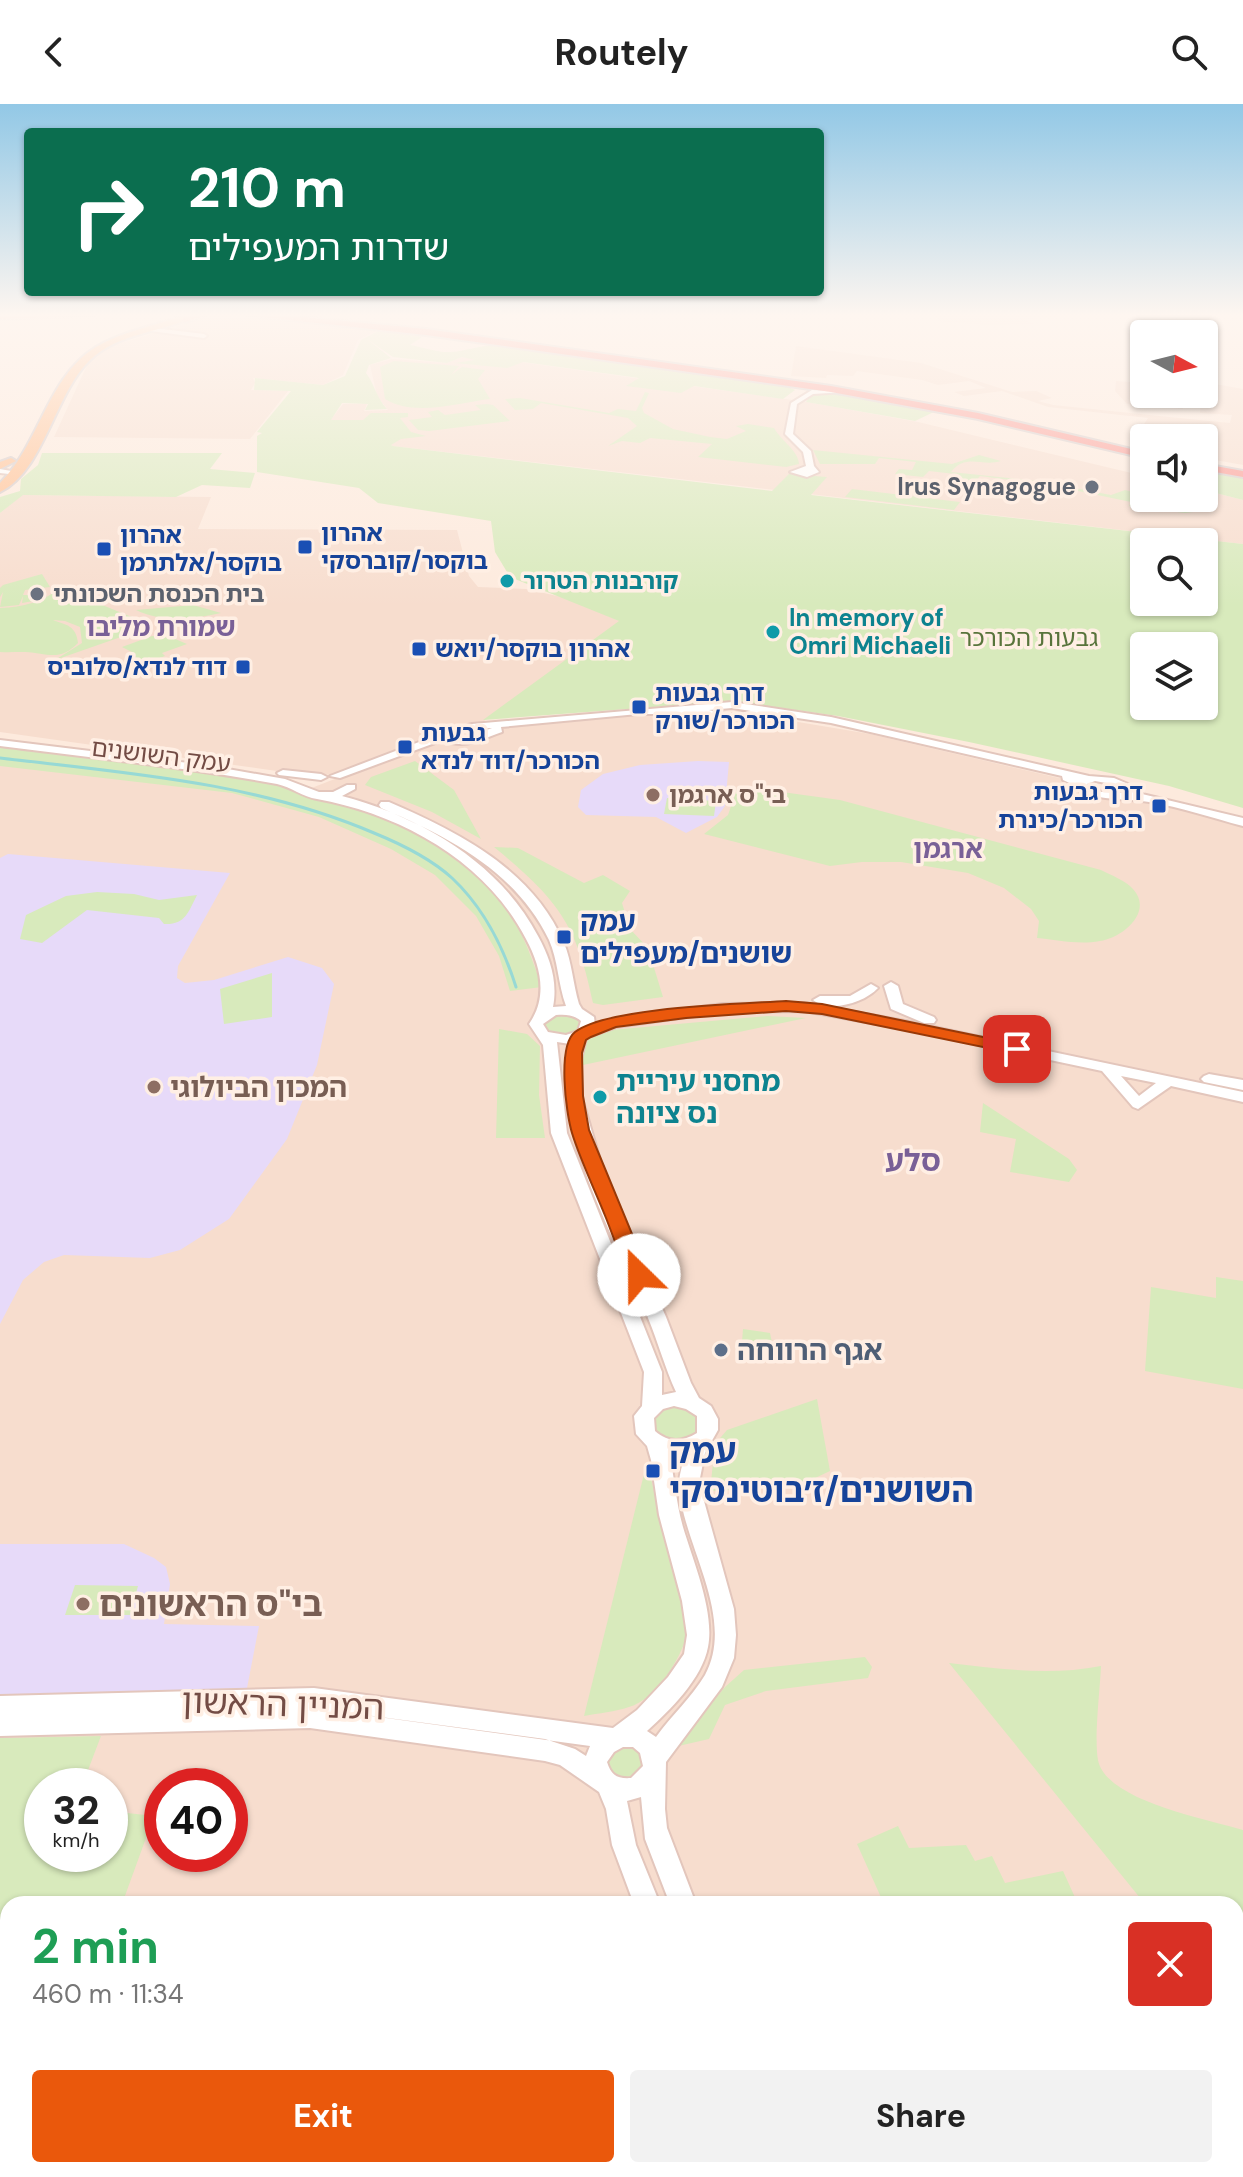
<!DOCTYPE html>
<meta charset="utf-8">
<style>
body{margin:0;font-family:"DM Sans","Noto Sans Hebrew",sans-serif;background:#f2f2f2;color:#222;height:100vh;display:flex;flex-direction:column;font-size:30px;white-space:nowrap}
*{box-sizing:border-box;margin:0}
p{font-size:26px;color:#767676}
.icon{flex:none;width:44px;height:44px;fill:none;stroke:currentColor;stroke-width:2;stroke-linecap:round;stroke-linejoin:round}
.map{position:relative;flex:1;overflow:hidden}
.drawer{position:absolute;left:0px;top:1792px;width:1244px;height:282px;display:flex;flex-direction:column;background:#fff;border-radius:24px 24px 0 0;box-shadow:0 2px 6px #0004}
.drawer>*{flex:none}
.hud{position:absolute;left:24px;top:24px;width:800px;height:168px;border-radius:8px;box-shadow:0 2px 6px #0004;background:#0b6e4f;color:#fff;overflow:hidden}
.needle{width:52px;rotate:97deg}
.buttons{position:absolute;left:1130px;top:216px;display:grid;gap:16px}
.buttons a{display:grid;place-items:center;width:88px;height:88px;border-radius:8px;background:#fff;box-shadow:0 2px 6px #0004;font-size:40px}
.speed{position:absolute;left:24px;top:1664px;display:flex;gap:16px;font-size:40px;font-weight:700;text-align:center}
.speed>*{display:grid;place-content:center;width:104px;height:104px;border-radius:50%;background:#fff;box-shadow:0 2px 6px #0004;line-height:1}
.speed small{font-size:20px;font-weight:400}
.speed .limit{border:12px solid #d22;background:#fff;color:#111}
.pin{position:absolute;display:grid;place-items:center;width:68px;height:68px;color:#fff;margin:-34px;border-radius:16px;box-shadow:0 4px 12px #0006}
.me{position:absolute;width:88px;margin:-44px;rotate:337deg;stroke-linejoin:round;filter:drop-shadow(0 0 6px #0008)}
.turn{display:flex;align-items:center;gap:28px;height:168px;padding:0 32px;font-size:36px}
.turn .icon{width:104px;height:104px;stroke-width:2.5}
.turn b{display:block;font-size:56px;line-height:68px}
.round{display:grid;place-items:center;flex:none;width:84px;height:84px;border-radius:8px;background:#f2f2f2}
.summary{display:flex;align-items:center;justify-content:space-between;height:136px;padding:0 32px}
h1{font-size:48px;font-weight:700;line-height:60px;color:#1e9e55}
.primary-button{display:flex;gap:16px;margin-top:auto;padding:16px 32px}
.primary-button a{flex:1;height:92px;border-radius:8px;background:#ea580c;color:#fff;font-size:32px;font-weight:700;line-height:92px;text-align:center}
.primary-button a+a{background:#f2f2f2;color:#222}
header{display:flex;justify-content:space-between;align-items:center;height:104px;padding:0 32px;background:#fff;font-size:36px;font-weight:700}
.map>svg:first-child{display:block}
.residential{fill:#f7ddce;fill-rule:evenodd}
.education{fill:#e7daf9}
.green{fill:#d8eabc;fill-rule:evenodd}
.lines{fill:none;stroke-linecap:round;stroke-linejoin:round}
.stream{stroke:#97d9d5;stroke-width:3}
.minor-casing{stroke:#e3c6bc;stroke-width:4}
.major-casing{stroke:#d8cdcb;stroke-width:4}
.highway-casing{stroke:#d8cdcb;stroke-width:4}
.minor{fill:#fff;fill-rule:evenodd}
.major{fill:#ffc092;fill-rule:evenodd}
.highway{fill:#fb9690;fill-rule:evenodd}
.route{fill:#ea580c;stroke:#983908;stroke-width:2}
.worship-dot{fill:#6b7280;stroke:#ffefe4;stroke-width:3}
.transit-dot{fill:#1a4fb4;stroke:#ffefe4;stroke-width:3}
.culture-dot{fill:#0f9aa8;stroke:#ffefe4;stroke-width:3}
.education-dot{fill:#8d6e63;stroke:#ffefe4;stroke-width:3}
.service-dot{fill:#5c6f8a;stroke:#ffefe4;stroke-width:3}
.labels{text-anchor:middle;stroke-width:7;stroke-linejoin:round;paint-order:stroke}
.far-worship-label{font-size:24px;font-weight:bold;fill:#5b616d;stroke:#ffefe4;text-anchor:end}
.far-transit-label{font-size:24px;font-weight:bold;fill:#164399;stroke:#ffefe4;text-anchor:start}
.far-culture-label{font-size:24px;font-weight:bold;fill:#0d838f;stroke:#ffefe4;text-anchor:start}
.far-park-label{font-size:24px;fill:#58743b;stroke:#ffefe4}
.far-street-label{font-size:24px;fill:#734c45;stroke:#ffefe4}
.far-education-label{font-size:24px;font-weight:bold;fill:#785e54;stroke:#ffefe4;text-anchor:start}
.far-neighbourhood-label{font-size:26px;font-weight:bold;fill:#796097;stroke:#ffefe4}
.transit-label{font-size:28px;font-weight:bold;fill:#164399;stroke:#ffefe4;text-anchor:start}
.culture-label{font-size:28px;font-weight:bold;fill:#0d838f;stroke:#ffefe4;text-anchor:start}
.education-label{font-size:28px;font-weight:bold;fill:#785e54;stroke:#ffefe4;text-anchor:start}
.service-label{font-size:28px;font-weight:bold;fill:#4e5e75;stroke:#ffefe4;text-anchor:start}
.neighbourhood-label{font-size:30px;font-weight:bold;fill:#796097;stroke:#ffefe4}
.near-transit-label{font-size:34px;font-weight:bold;fill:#164399;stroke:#ffefe4;text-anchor:start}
.near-education-label{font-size:34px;font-weight:bold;fill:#785e54;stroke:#ffefe4;text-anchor:start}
.near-street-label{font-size:34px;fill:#734c45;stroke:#ffefe4}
</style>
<header><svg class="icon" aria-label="back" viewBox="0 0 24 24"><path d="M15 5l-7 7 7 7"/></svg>Routely<svg class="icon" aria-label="search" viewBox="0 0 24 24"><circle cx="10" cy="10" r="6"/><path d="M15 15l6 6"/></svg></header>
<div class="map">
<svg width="1243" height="2073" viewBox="0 0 1243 2073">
<rect width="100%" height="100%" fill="#fdeadd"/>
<g class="residential">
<polygon points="214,211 382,224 358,236 343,271 323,281 253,274 255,279 251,286 288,287 250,335 54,333 88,259 98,249 118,240"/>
<polygon points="937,211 1057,211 1058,213 1023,215 1034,220 987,221 936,217 940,215 934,213"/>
<polygon points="796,242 921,259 1012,288 1036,287 1052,294 1038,297 1053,301 1169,313 1230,319 1232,311 1200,309 1201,294 1177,290 1204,290 1204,278 1243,285 1243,361 1204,354 1204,334 1144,334 1144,339 1134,336 1148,314 1048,303 1002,287 964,292 954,288 986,284 969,277 938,281 922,276 857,267 853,272 827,271 826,274 791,272"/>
<polygon points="480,246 507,251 513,257 807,298 918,318 1144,372 1144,394 1204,394 1204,386 1243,396 1243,440 393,342 329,318 343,300 367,300 364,307 388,306 377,292 370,261 392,255 447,259"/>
<polygon points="1116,277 1144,279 1144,290 1174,290 1183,305 1127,300 1115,287"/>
<path d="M22,391L211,393L198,425L457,426L469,472L478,483L526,485L566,494L622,518L484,617L462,626L633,611L762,612L870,630L1072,677L1243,721V2073H0V641L309,685L427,639L344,669L312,672L0,628V409ZM42,1682H110V1750H42ZM162,1682H230V1750H162ZM8,1800H1236V2066H8Z"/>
</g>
<g class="education">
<polygon points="698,657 729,658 725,702 717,713 686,729 656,713 586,711 578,703 581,686 603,670 640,661"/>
<polygon points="8,750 230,769 178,862 177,874 185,879 214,876 288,853 322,864 334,880 317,961 287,1035 229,1115 180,1146 150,1154 64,1151 44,1158 23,1176 0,1220 0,754"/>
<polygon points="0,1440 124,1440 154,1454 166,1463 170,1480 164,1520 259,1522 247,1584 0,1592"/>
<polygon points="1236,1884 1243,1884 1243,2073 1230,2073 1229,2066 1236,2066"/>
</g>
<g class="green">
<path d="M382,225L422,233L410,241C422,243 438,249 451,248C467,247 480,241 497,241L784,281L795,286L783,295L694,282L681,289L626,282L639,274L523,258L507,264L455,259L475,256L462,253L447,259L393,253L367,235L391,254L369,261L366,269C375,281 376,293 387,305L365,306L368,300L342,299L331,316H363L371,309H408V313L400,314L411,328L426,332L401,335L391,341L393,342L772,387L789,370L827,373L811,391L1243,440V704L1169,682L969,638L838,612L733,597L483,616L619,517L510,473L495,448L491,417L378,399L359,384L257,368V332L262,329L257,328L291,287L254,286L255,274L323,281L345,272L361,236ZM1144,438H1204V498H1144ZM1144,542H1204V602H1144Z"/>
<path d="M394,257L459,262L451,271L462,263L485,266L478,275L490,295C457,299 414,313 385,295L380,263Z"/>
<polygon points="826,287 936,307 915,317 806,298 811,291"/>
<path d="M645,288L649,289L642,304L644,309L673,325L710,333L727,335L746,327L736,322L748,320L774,324C782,338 798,346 799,360L786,363L698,353L712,340L650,334L640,339L622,337L608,342L637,322L628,314L541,299L533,305L515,306L505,295L520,294L609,309L618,305L636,307Z"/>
<polygon points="487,300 493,301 510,317 429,327 418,326 409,316 432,313 428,308 438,306 445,311 481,306 475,301"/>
<path d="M813,346L952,360L979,351L1001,357C982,363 966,349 951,368L1038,377L1111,391L1125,386L1144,391V394L1196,402L1201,407L1185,409L1129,402L1131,398L1059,383L1050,393L1025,391L1034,379L980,372L975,378L952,375L955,370L929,367L923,373L895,370L899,365L912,366L916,358L879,354L875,360H820Z"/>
<polygon points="42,349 222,349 210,365 255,369 250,384 202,381 176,393 23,391 0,409 0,393 20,387 21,375 38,361"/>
<polygon points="1204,366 1243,373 1243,396 1204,386"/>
<polygon points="852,385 960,398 954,406 845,393"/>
<polygon points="42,470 50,483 25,486 23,491 45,491 39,496 22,499 23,492 19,501 0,503 3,488 0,493 0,484 3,481"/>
<path d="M61,484L134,514L139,518L138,527L55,556L82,539L80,523L65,517L53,516C66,521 76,521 78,539C63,554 54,552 35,549C24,547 11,549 0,548V504C24,503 41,498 61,484Z"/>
<path d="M193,501L221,509C192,515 163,519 136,506Z"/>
<polygon points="152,532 173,534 187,540 162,549 165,552 148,558 132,552 136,550 122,543"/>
<path d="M0,642C159,660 402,668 507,806C524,829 532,856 542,883L510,887L499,852L476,812L435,771L391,745L319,713L232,689L0,662Z"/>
<polygon points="415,657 454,686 481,735 432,708 365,681 371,673"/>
<path d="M738,682L840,696L1101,766C1111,771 1126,777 1133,785C1154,808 1122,834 1100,837C1079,841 1057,836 1037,834L1039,817L1031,805L1004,784L968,769L901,758H862L830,762L704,730L728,711Z"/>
<polygon points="667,694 716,697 714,712 664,710"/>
<path d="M494,743L518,744L584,779L603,771L630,787L622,799L630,825L648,844L663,893L603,901L593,899C577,819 556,794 494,743Z"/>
<path d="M97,788L134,790L159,796L197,791C188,809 185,821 164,820L159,814L87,806L42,839L20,835L26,811L66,792Z"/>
<polygon points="272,869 272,913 224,920 220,885"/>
<polygon points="560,909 574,911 583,918 580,927 565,933 546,928 542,920 545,915"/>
<path d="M768,912L806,914L583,961L580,956C587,933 588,932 611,926Z"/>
<polygon points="499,925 527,930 540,942 539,991 545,1034 496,1034"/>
<polygon points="983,999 1069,1055 1077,1066 1069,1078 1010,1068 1016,1035 980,1028"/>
<polygon points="1216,1173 1243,1177 1243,1285 1145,1267 1151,1183 1216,1194"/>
<polygon points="743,1225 770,1229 774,1248 748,1255 741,1250"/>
<polygon points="817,1295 830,1367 796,1383 710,1387 715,1340 727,1326"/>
<path d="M674,1300L699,1311L701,1325C684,1342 671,1340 652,1327C652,1308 656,1306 674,1300Z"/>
<path d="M647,1358L688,1529C680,1555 657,1595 629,1603C615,1608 599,1609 584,1612Z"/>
<polygon points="75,1481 138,1482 130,1511 65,1511"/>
<polygon points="865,1553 872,1563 868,1574 766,1587 725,1601 709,1635 674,1643 725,1583 744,1566"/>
<path d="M949,1559C1000,1565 1050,1572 1101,1562C1100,1586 1094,1635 1098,1656C1106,1697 1207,1715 1243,1726V1873L1236,1872V1800H1145Z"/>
<polygon points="101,1632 82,1682 42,1682 42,1750 110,1750 110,1707 154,1712 122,1800 8,1800 8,2057 0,2072 0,1634"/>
<polygon points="630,1635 651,1664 618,1683 600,1649"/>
<polygon points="898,1722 909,1744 966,1741 975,1757 992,1752 1005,1779 1063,1767 1078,1800 884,1800 857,1740"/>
</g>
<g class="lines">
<path class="stream" d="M0,654C127,669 255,678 374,729C401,740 430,754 452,774C484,804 503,842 516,883"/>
<defs>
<g id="minor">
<polygon points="145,223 204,230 207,232 204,234 143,226"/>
<polygon points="812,286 845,288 813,290 797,300 793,330 811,347 814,362 819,368 807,373 790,368 806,362 803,348 785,330 791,299"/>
<polygon points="0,365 22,369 18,371 0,369"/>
<path d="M732,598L831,613L1089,672L1114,674L1142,686V690L1243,714V722C1212,714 1181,703 1149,698C1125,694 1103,697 1080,688L1076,682L1063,676L1062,672L831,619L764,609L730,617L697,610H638L501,623L502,628C481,635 465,646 443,636L340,674L330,672L440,630L464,634L492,624L468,625V621L472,620ZM732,604L751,607L730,611L709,606ZM1095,677L1106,679L1130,689L1102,688L1089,684L1087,680Z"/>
<path d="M0,636L205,661L285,675L319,688H333L347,681H355V685L342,692C421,713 499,758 538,832C550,854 558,877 553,903L566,902C558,880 558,856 549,836C516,767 447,732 381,704L379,701L381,698H389C459,728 533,766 564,839C572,858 573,880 579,900L582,905L594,913L595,921L613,915L723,900L804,899L905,917L1243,988V998L1171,982L1138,1005L1133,1003L1102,967L905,925L804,907L723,908L616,923L586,934L580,960L582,994L605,1073L666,1213L691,1279L699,1294L711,1302L718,1315V1326L705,1349L699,1379L734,1505L736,1531L734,1554L722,1583L666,1658L665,1705L667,1724L696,1800H670L645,1735L641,1693L627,1697L636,1741L660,1800H634L612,1741L606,1705L599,1688L560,1661L545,1657L310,1624L0,1632V1592L314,1584L613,1624L637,1606L668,1573L684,1550L687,1531L682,1497L659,1411L651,1356L647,1342L636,1330L634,1312L642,1302L644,1268L551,1029L543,941L529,920C548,893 541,863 526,835C486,757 400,710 317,695C303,693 291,683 277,680C185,663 92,654 0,642ZM556,911C566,910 574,911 581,917L578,927L566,931L548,928L543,920ZM557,938L570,940C549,1024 617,1136 648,1214C658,1238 665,1264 676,1288L662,1291V1268L567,1029ZM1121,972L1156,979L1139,992ZM674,1302L686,1305L697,1312V1329C682,1338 669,1339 655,1327L654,1314L663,1305ZM669,1350H685C683,1359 679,1371 679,1380C681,1438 737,1512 705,1571C692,1593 671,1612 656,1633L647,1627C670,1606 702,1575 708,1543C715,1508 693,1457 683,1423C676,1399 675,1375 669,1350ZM313,1604L590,1642L586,1652L575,1645L545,1635ZM623,1643H633L640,1649L643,1662L631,1674C617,1675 611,1671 607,1658L614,1648Z"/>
<polygon points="283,666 321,670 327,673 321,676 279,671 277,669"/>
<polygon points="891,878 898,882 903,900 934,913 936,916 934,919 924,919 891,905 884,882"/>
<path d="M871,880L878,884C864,899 830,909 813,896L820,892H850Z"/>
<polygon points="1209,970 1243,976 1243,986 1204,978 1201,975 1204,972"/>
<polygon points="720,2066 748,2066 749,2073 721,2073"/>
<polygon points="759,2066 787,2066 788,2073 760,2073"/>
</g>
<g id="major">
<path d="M184,211H197C163,229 118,228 89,257C55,290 43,368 0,388V379C40,340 47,273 96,243C123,227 155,222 184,211Z"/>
<polygon points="11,354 16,357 0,365 0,358"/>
</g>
<g id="highway">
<polygon points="0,211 95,211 0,215"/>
<polygon points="189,211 206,211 185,218 181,215"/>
<polygon points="246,211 282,211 426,225 831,282 978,309 1144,348 1144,354 978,315 831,288 426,231"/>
<polygon points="1204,360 1243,367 1243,373 1204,366"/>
</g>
</defs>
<use href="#minor" class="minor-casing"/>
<use href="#major" class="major-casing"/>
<use href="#highway" class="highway-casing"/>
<use href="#minor" class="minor"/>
<use href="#major" class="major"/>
<use href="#highway" class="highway"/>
</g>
<linearGradient id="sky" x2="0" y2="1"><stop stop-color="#92c8e6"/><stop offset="0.42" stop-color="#fef6f0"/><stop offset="1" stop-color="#fef6f0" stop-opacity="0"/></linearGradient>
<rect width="1243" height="502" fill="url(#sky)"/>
<path class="route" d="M786,897L822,900L1017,940L1025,945L1017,950L822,910L786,907L686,914L616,923L591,933L586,936L582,949L583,992L589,1026L649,1171L646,1176H632C621,1157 614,1134 606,1114C595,1086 581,1058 572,1029C566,1009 557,942 575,928C608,903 740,900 786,897Z"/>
<g class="worship-dot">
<circle cx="1092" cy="383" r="8"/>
<circle cx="37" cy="490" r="8"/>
</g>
<g class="transit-dot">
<rect x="297" y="435" width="16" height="16" rx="4"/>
<rect x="96" y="437" width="16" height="16" rx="4"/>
<rect x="411" y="537" width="16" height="16" rx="4"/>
<rect x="235" y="555" width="16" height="16" rx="4"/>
<rect x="631" y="595" width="16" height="16" rx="4"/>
<rect x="397" y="635" width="16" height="16" rx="4"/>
<rect x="1151" y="694" width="16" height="16" rx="4"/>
<rect x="556" y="825" width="16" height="16" rx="4"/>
<rect x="645" y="1359" width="16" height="16" rx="4"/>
</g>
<g class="culture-dot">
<circle cx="507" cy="477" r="8"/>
<circle cx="773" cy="528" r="8"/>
<circle cx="600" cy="993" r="8"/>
</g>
<g class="education-dot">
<circle cx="653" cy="691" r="8"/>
<circle cx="154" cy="983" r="8"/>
<circle cx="83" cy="1500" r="8"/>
</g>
<circle class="service-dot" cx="721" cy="1246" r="8"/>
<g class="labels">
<g class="far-worship-label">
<text x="1076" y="391">Irus Synagogue</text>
<text x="53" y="498" text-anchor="start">בית הכנסת השכונתי</text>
</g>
<g class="far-transit-label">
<text x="321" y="437">אהרון<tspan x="321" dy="28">בוקסר/קוברסקי</tspan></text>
<text x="120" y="439">אהרון<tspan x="120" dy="28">בוקסר/אלתרמן</tspan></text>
<text x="435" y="553">אהרון בוקסר/יואש</text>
<text x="227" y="571" text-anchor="end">דוד לנדא/סלוביס</text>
<text x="655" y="597">דרך גבעות<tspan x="655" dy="28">הכורכר/שורק</tspan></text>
<text x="421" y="637">גבעות<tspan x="421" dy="28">הכורכר/דוד לנדא</tspan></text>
<text x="1143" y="696" text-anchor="end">דרך גבעות<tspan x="1143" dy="28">הכורכר/כינרת</tspan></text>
</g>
<g class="far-culture-label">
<text x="523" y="485">קורבנות הטרור</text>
<text x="789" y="522">In memory of<tspan x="789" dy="28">Omri Michaeli</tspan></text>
</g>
<g class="far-park-label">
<text x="1029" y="542">גבעות הכורכר</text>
</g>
<g class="far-street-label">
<text transform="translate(161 652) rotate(7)" y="8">עמק השושנים</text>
</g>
<g class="far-education-label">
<text x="669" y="699">בי"ס ארגמן</text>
</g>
<g class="far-neighbourhood-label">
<text x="161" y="532">שמורת מליבו</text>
<text x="948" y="754">ארגמן</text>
</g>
<g class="transit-label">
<text x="580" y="827">עמק<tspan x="580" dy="32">שושנים/מעפילים</tspan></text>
</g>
<g class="culture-label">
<text x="616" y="987">מחסני עיריית<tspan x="616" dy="32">נס ציונה</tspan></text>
</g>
<g class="education-label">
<text x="170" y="993">המכון הביולוגי</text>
</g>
<g class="service-label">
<text x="737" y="1256">אגף הרווחה</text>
</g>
<g class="neighbourhood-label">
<text x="913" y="1067">סלע</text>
</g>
<g class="near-transit-label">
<text x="669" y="1359">עמק<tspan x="669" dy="39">השושנים/ז׳בוטינסקי</tspan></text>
</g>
<g class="near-education-label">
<text x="99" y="1512">בי"ס הראשונים</text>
</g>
<g class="near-street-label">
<text transform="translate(283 1600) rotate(2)" y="12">המניין הראשון</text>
</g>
</g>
</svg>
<div class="buttons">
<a><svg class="needle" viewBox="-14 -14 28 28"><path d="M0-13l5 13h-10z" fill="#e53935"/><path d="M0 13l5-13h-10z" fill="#767676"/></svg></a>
<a><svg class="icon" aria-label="sound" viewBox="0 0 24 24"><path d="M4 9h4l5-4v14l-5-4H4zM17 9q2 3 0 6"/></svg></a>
<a><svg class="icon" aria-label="search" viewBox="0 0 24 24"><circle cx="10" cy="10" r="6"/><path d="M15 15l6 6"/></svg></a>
<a><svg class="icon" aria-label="layers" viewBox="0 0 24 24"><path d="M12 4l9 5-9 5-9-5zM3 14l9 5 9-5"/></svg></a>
</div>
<div class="speed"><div>32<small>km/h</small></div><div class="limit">40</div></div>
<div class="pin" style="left:1017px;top:945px;background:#d93025"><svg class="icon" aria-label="arrive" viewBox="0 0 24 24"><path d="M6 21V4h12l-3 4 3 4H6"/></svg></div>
<svg class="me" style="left:639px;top:1171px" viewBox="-20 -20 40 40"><circle r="19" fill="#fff"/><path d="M0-13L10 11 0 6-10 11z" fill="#ea580c"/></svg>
<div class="hud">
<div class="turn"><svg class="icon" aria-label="right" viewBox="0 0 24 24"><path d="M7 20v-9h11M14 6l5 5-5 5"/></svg><div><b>210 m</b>שדרות המעפילים</div></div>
</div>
<section class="drawer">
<div class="summary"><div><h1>2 min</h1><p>460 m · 11:34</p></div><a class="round" style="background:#d93025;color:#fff"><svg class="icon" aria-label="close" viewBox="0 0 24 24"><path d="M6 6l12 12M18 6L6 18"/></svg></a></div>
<div class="primary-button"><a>Exit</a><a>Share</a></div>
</section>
</div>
